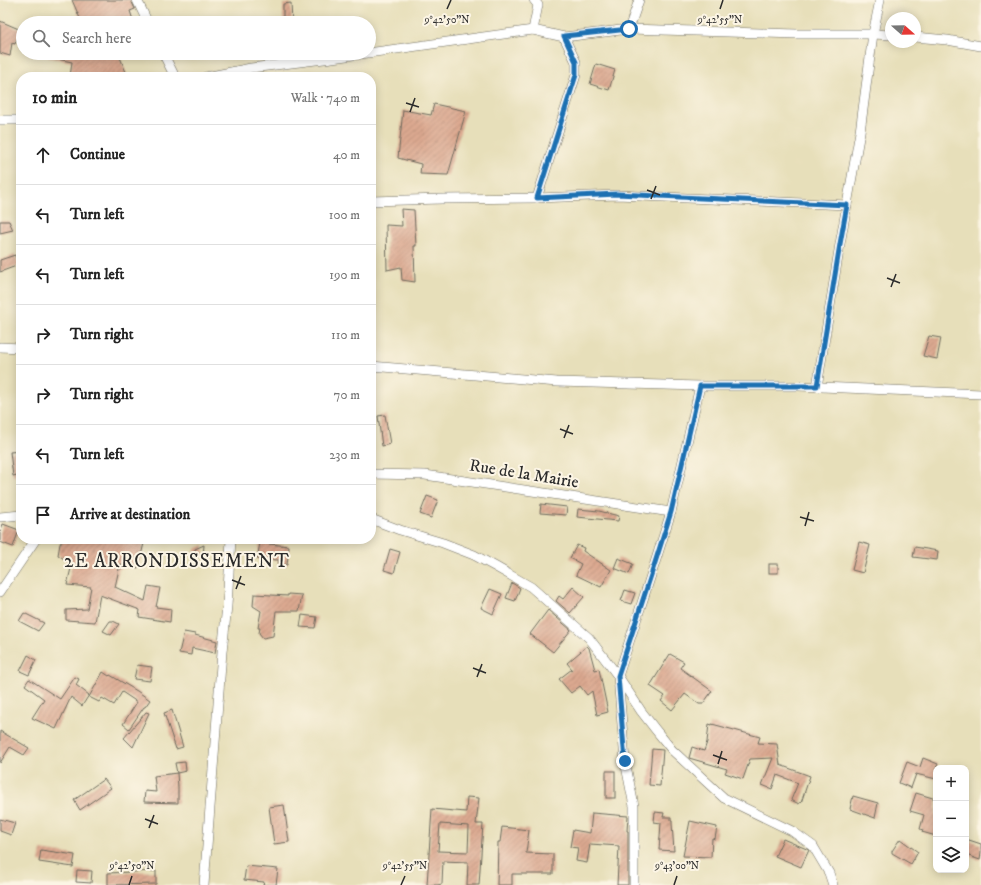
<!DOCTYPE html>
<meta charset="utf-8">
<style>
body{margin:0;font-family:"IM FELL DW Pica",serif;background:#f6f6f6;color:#222}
.controls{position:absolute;right:12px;bottom:12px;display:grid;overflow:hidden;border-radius:8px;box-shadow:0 2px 10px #0003}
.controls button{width:36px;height:36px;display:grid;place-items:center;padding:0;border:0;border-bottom:1px solid #e0e0e0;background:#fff;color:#222;font:20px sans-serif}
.compass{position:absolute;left:885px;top:12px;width:36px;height:36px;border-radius:50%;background:#fff;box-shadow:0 2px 10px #0003;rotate:110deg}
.stop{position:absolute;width:12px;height:12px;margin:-9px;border:3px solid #1f6fb2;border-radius:50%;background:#fff}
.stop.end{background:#1f6fb2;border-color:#fff;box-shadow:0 1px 4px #0008}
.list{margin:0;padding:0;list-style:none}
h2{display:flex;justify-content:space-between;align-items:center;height:52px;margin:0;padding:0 16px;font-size:17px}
h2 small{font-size:13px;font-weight:400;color:#767676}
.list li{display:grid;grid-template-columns:26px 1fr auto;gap:12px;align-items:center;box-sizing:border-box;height:60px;padding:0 16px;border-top:1px solid #e0e0e0}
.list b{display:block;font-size:15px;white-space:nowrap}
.list em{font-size:13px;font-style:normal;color:#767676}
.icon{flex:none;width:22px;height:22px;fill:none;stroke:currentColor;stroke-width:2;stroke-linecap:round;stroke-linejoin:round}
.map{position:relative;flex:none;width:981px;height:885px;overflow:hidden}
.search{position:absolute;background:#fff;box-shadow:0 2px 10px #0003;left:16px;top:16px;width:360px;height:44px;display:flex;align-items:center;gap:10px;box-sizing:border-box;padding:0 14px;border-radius:22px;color:#767676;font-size:15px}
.panel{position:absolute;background:#fff;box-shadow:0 2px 10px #0003;left:16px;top:72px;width:360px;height:472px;border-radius:16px}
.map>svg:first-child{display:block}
.building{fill:url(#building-hatch);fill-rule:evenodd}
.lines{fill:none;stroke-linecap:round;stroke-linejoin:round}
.street-casing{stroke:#6d6a5d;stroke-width:10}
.street{stroke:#fff;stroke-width:9}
.route{stroke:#1f6fb2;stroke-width:5}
.ticks{fill:none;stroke:#2b2b2b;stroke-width:1.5}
.labels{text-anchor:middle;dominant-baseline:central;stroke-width:4;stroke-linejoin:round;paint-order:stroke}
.street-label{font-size:17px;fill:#2b2b2b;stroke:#fcf5e5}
.quarter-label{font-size:19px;letter-spacing:1px;fill:#2b2b2b;stroke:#fcf5e5}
.ticks-label{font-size:10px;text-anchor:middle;fill:#2b2b2b;stroke:#fcf5e5;stroke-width:4;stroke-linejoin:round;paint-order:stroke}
</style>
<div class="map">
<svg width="981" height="885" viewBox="0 0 981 885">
<defs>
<pattern id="building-hatch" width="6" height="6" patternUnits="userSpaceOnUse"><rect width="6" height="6" fill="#dca990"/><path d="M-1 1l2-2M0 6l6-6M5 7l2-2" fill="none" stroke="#b38a76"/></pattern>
</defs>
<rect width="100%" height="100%" fill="#fcf5e5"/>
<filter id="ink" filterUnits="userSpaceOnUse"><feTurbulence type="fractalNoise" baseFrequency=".025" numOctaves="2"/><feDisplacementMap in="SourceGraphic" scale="8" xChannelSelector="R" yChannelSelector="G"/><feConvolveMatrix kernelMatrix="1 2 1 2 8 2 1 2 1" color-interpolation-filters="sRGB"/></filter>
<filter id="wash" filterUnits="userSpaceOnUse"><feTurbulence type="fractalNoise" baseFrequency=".012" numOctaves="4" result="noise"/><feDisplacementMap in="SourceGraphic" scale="16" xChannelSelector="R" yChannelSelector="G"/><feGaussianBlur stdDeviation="0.9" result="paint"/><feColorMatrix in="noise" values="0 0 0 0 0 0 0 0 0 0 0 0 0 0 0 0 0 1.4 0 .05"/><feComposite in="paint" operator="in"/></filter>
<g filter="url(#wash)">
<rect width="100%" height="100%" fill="#e7dfba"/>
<g id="blocks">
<g class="building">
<polygon points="72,0 131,0 135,9 130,11 134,23 82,23"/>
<polygon points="291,3 292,23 283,23 283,4"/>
<polygon points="0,21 21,30 15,44 12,43 10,56 0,53"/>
<polygon points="48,53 103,54 104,56 119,55 128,77 70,77 72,62 48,57"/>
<polygon points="596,64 615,70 609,90 590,84"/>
<polygon points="434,104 466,111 448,175 420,174 421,164 398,158 403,110 431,115"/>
<polygon points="401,209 414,210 416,246 414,246 415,282 402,280 401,267 387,270 386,225 402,226"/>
<polygon points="0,221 9,221 13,230 0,233"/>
<polygon points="15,255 19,265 0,272 0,260"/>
<polygon points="929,336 941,338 937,359 923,356"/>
<polygon points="385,415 390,444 382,446 378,416"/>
<polygon points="21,451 21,474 13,476 10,452"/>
<polygon points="427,496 438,500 431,518 420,514"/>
<polygon points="541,504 567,507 566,515 540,513"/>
<polygon points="578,509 599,511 619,516 618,521 577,517"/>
<polygon points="3,524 19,530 13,547 0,542 0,533"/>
<polygon points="63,539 101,539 104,541 106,539 145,539 138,568 121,564 121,569 119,569 115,587 145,601 148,586 160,588 156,607 171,609 170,622 139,617 140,610 100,595 95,622 66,620 66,610 87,609 91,587 67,585 72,564 58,555 60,544"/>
<polygon points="859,542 870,545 863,573 852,570"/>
<polygon points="260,543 289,546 287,565 278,564 279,560 257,559"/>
<polygon points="204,545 203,556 194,556 195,549"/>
<polygon points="577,545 584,548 583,551 611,570 601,587 576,575 581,564 570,558"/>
<polygon points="915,547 938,551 937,560 913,557"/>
<polygon points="390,549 400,552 394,573 384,570"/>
<polygon points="618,558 633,564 629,574 614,568"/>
<rect x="769" y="564" width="9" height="9"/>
<polygon points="512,583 520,588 515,601 506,598"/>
<polygon points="573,587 584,597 570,613 556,601 559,596 563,599"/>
<polygon points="490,589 502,594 493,614 481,608"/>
<polygon points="625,590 635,593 631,604 621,601"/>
<polygon points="254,594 288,596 288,594 302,595 299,611 276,611 273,636 263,638 259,633 260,628 258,628 261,611 253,606"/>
<polygon points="548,610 571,630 553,652 530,634"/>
<polygon points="24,613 44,623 38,631 19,621"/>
<polygon points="302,615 317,617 315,628 300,627"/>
<polygon points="110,621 113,621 119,624 111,635 103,631"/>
<polygon points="184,632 195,634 195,635 217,641 215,653 192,648 191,655 179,653"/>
<polygon points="587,646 589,648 595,670 599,669 608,712 597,715 592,691 587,695 580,686 571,693 559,679 572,669 567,663"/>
<polygon points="670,654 684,662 680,668 712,691 703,704 699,704 685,694 672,710 661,701 665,696 650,686"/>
<polygon points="28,655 36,660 29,675 20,671"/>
<polygon points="137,665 152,667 150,681 134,679"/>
<polygon points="103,672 109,676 110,675 137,691 150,700 145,707 144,707 129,729 123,724 137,702 122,692 114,705 102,698 99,702 89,697"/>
<polygon points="75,677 79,679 76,685 89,695 82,706 71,697 56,729 32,718 44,699 25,685 29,679 60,699"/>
<polygon points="172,710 183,747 176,749 164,713"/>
<polygon points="146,712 149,713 133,747 124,738"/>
<polygon points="709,724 712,725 712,724 760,737 758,743 777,744 780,765 810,776 801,803 800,802 799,804 791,800 798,783 777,775 772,789 762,785 773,758 750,759 743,779 725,773 727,769 689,758 692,747 704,751 707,742"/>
<polygon points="0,731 29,748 24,755 10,747 0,763"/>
<polygon points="652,749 663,750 660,786 649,785"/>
<polygon points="923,758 938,764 936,768 936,779 916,774 911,788 899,783 907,762 920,767"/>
<polygon points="185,762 186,771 177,773 175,763"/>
<rect x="606" y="771" width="9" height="27"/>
<polygon points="177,773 178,787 178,803 144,802 145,791 156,792 154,776"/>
<polygon points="104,779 111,788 80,810 74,800"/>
<polygon points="916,793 936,799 936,836 922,832 923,830 920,829 924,815 910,811"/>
<polygon points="853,796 878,803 875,818 850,809"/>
<path d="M467,797L479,798L476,824H483L479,885H467L468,862L443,861L442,884L437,885H427L430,839L432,809L466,812ZM440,824L469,826L468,852L438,851Z"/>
<polygon points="284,805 289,842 274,844 269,807"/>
<polygon points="655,812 664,813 663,817 671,817 671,820 672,820 672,824 674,851 659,850 661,823 654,822"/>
<polygon points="592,813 628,816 627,831 628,831 628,885 617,885 619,846 590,844 587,863 576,861 578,848 570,847 573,830 590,833"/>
<polygon points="0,819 15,823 11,835 0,831"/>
<polygon points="690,821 717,827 715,839 712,838 711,857 683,856"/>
<polygon points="502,827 529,830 526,853 553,854 553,874 512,874 512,885 497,885 498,842 500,842"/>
<polygon points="783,839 809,850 801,867 775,856"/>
<polygon points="900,839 918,852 911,864 892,853 892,851"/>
<polygon points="966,839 981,844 981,853 980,860 966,855"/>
<polygon points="41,850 75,855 73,867 39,862"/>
<polygon points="246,866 278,869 276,885 263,885 264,882 244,880"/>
<polygon points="77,870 92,871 91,883 76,882"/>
<polygon points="156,871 156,884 108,885 108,873"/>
</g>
</g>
</g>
<g filter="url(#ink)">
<use href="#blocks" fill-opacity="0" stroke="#6d6a5d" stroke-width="1"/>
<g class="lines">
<defs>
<g id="street">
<polyline points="137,0 148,23"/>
<polyline points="629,29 639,0"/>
<polyline points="533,30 538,5 534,0"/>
<polyline points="915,37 947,40 981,46"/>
<polyline points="163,53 175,77"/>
<polyline points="206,77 251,68 332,58 533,30 564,37 629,29 797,34 873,34 891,35"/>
<polyline points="0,120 21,120"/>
<polyline points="537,198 576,75 576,62 564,37"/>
<polyline points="371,201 442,199 537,198 617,195 847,205"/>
<polyline points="0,347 21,348"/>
<polyline points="371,366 557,382 700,386 799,386 981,394"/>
<polyline points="700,386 671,512 653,569 618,676 641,711 655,729 672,750 724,798 792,831 813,846 829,873 833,885"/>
<polyline points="817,387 840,244 860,132 873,34 880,0"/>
<polyline points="371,474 425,475 671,512"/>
<polyline points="0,517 21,515"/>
<polyline points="371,519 400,530 443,543 474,555 496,567 531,587 589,638 618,676 625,761 634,806 634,885"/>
<polyline points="0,592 36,539"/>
<polyline points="204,885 222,652 227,606 231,539"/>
</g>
</defs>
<use href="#street" class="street-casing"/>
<use href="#street" class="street"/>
</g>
</g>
<g class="lines" filter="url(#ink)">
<polyline class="route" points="625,761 618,676 653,569 671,512 700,386 817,386 840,244 847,205 617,194 537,198 576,75 576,62 564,36 629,29"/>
</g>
<path class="ticks" d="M447,9L451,0M720,9L723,0M406,103L419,107M410,112L415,98M647,190L660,195M651,199L656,186M887,278L900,283M891,287L896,274M560,429L573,434M564,438L569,425M800,517L814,521M805,526L809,512M232,580L245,585M236,589L241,576M473,668L486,673M477,677L482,664M713,755L727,760M718,764L722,751M145,819L158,824M149,828L154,815M129,885L132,876M401,885L405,876M674,885L677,876"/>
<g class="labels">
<g class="street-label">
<text transform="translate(524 474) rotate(9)">Rue de la Mairie</text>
</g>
<g class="quarter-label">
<text x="177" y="561">2E ARRONDISSEMENT</text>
</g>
</g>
<g class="ticks-label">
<text x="447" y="23">9°42'50"N</text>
<text x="720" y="23">9°42'55"N</text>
<text x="132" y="869">9°42'50"N</text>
<text x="405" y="869">9°42'55"N</text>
<text x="677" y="869">9°43'00"N</text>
</g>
</svg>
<div class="controls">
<button>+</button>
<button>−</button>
<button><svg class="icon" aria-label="layers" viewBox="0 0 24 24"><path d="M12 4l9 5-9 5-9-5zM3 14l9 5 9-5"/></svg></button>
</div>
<svg class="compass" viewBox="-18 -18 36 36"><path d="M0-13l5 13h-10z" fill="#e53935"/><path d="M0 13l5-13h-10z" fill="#767676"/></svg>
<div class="stop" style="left:629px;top:29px"></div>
<div class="stop end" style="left:625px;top:761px"></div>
<div class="search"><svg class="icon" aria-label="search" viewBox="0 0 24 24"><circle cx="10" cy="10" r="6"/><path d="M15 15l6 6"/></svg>Search here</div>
<section class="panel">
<h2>10 min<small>Walk · 740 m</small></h2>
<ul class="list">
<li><svg class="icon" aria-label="ahead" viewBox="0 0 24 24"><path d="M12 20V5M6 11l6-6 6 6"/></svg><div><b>Continue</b></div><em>40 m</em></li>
<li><svg class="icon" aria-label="left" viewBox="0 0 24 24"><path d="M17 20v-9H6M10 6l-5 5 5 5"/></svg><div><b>Turn left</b></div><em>100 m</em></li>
<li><svg class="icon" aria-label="left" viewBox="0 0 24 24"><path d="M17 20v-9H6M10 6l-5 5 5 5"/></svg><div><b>Turn left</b></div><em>190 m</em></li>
<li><svg class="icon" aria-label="right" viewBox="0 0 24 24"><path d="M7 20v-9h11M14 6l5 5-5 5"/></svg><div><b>Turn right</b></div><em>110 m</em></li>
<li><svg class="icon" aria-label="right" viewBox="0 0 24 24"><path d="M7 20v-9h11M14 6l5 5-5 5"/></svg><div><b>Turn right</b></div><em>70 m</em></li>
<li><svg class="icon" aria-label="left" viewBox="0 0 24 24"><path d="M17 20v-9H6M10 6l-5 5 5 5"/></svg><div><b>Turn left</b></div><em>230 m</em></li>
<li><svg class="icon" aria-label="arrive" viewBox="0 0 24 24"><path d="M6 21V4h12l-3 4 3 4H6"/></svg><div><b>Arrive at destination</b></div></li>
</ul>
</section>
</div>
